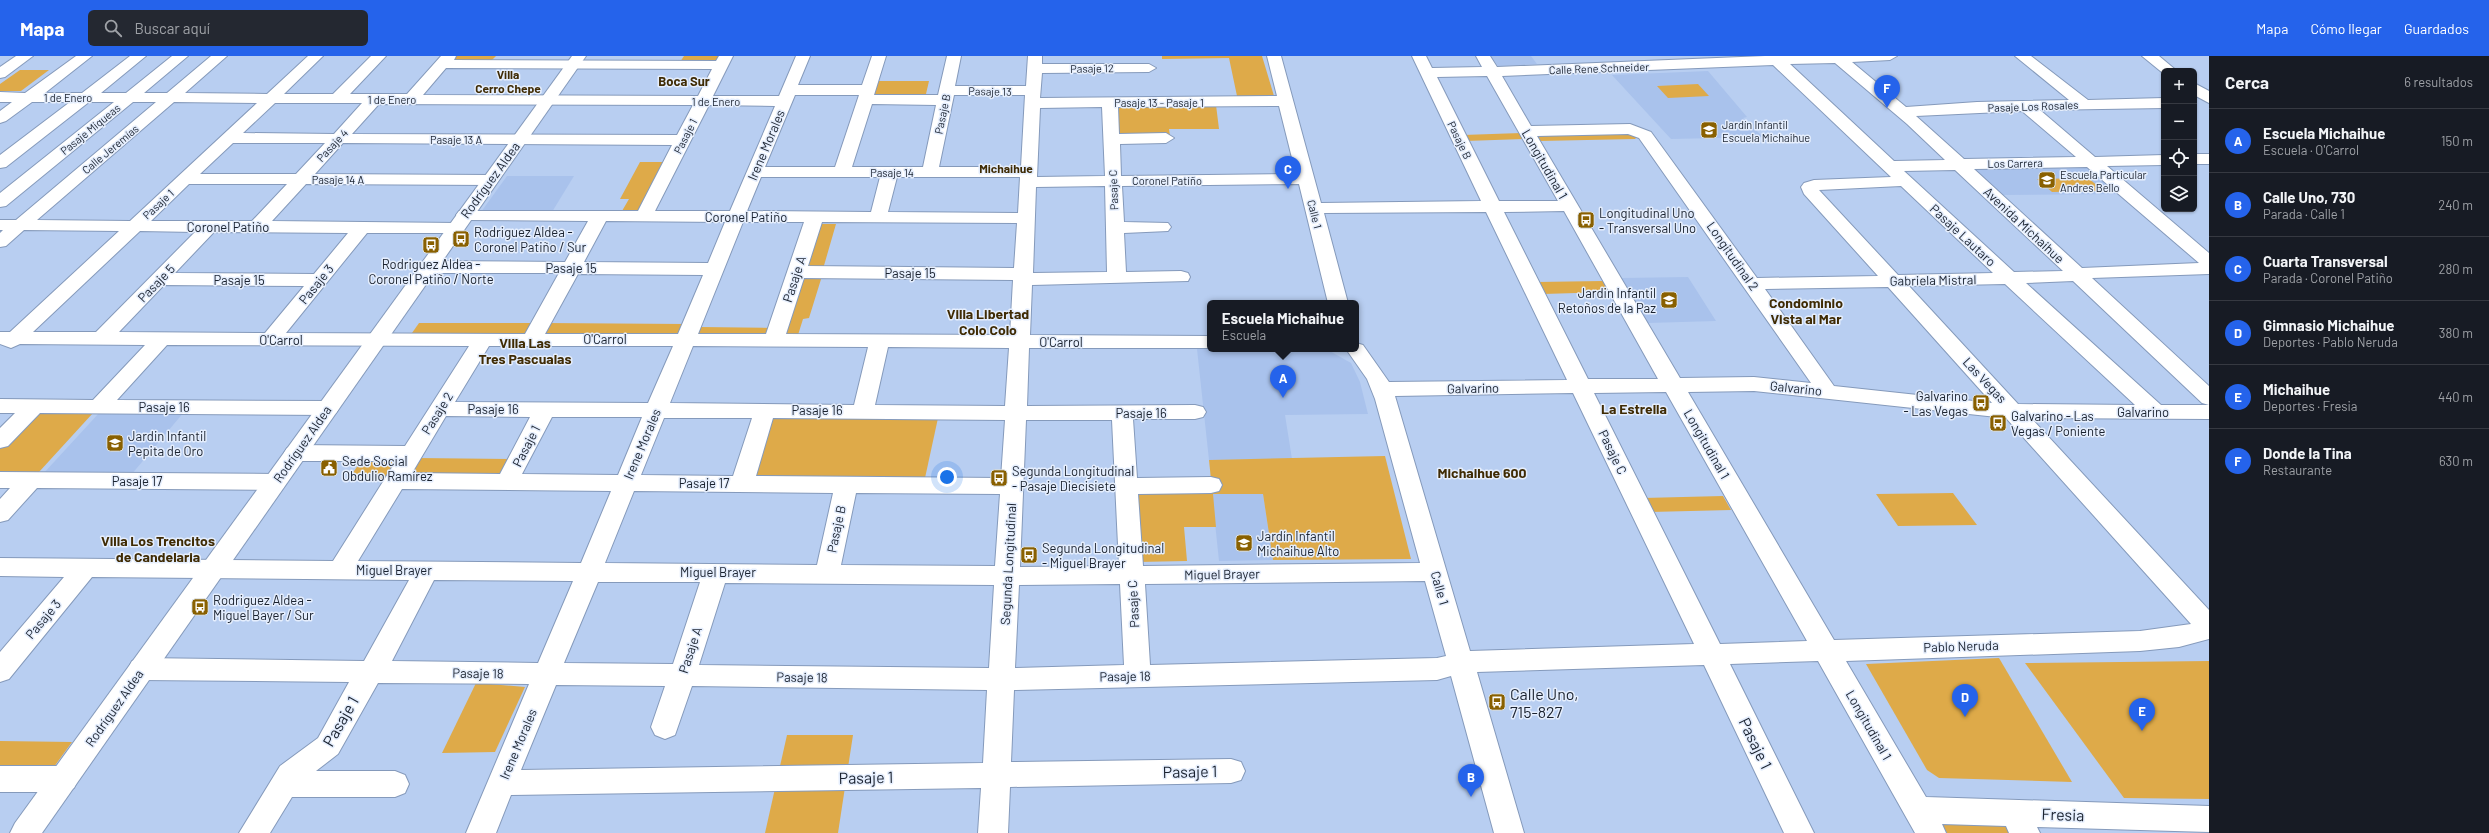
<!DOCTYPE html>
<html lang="es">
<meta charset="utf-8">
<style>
body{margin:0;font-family:Barlow,sans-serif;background:#242831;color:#f1f3f6}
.controls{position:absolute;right:12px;top:12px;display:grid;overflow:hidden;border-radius:6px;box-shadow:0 1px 3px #0004}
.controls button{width:36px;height:36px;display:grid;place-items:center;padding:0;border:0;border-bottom:1px solid #363941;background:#171b24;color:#f1f3f6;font:20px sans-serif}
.you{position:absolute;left:947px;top:421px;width:14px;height:14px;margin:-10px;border:3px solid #fff;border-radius:50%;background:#1a73e8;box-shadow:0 0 0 6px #1a73e833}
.badge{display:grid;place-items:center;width:26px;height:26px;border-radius:50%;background:#2563eb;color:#fff;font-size:13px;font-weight:700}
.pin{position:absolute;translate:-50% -33px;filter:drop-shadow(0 1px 2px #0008)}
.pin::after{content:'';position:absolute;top:21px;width:14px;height:12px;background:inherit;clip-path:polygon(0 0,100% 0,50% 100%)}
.popup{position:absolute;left:1207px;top:244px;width:152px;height:52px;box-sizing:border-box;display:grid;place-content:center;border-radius:6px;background:#171b24;filter:drop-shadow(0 1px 3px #0005);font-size:13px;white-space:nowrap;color:#9ea1a6}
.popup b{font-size:15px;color:#f1f3f6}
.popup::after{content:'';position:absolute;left:50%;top:100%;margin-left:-8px;border:8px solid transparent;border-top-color:#171b24}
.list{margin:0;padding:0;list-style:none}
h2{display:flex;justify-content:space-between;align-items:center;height:52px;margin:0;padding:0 16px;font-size:17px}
h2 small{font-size:13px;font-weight:400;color:#9ea1a6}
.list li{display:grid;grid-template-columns:26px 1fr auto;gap:12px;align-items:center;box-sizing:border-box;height:64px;padding:0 16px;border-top:1px solid #363941}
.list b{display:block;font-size:15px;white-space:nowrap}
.list p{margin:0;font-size:13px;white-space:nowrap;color:#9ea1a6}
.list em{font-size:13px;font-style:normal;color:#9ea1a6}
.icon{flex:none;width:22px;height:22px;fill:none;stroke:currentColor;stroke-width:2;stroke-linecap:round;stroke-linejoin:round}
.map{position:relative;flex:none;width:2209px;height:777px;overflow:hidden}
header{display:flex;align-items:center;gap:24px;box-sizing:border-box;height:56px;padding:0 20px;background:#2563eb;color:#fff}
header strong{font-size:19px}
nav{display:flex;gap:22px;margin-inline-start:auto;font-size:14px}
.search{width:280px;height:36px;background:#242831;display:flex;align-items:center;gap:10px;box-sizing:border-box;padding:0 14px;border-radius:6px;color:#9ea1a6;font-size:15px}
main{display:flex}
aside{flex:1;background:#171b24}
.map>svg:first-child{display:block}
.built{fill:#a9c2ec}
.green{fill:#deaa49}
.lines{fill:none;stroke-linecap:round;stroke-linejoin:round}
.minor-casing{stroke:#859abb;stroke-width:2}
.major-casing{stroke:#859abb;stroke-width:2}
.minor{fill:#fff;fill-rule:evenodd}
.major{fill:#fff;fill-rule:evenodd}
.labels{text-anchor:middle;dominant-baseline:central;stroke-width:3;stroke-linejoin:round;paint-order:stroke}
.far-street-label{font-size:11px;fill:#1a222f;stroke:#e5eefd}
.far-poi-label{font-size:11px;fill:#1a222f;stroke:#e5eefd;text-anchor:start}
.far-neighbourhood-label{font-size:12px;font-weight:bold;fill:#3f2b04;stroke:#e5eefd}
.far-quarter-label{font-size:13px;font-weight:bold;fill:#3f2b04;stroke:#e5eefd}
.street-label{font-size:13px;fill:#1a222f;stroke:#e5eefd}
.poi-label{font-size:13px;fill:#1a222f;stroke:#e5eefd;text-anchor:start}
.neighbourhood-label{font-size:14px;font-weight:bold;fill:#3f2b04;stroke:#e5eefd}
.near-poi-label{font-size:16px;fill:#1a222f;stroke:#e5eefd;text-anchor:start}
.near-street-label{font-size:16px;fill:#1a222f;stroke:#e5eefd}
</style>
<header>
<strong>Mapa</strong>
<div class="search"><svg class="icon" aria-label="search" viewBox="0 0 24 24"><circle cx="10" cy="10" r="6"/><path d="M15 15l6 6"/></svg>Buscar aquí</div>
<nav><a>Mapa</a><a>Cómo llegar</a><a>Guardados</a></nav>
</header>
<main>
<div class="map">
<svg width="2209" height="777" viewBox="0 0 2209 777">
<rect width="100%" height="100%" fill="#b8cef1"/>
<g class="built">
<polygon points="1491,0 1531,0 1537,8 1498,10"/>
<polygon points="1708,15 1747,61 1743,62 1763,81 1671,83 1612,19"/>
<polygon points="2087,108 2123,138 2002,139 1972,111"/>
<polygon points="507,120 574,120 552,156 481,156"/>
<polygon points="1688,221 1716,265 1648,267 1622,222"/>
<polygon points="1197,293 1328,294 1351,307 1360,326 1368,358 1285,359 1292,403 1209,404"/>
<polygon points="100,356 184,356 131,419 43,418"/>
<polygon points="1212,438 1263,438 1273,504 1219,505"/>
</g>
<g class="green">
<polygon points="454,0 496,0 491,5 449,5"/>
<polygon points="684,0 719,0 716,6 680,6"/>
<polygon points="1162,0 1262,0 1274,40 1237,40 1229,2 1162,3"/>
<polygon points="20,14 49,14 21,35 0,35 0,28"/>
<polygon points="878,25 929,25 926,38 874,38"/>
<polygon points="1698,28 1709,40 1668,42 1657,30"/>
<polygon points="1216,49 1219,73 1169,73 1170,80 1119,80 1118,50"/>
<polygon points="1629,76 1638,80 1635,83 1539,85 1535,78"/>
<polygon points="1521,77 1524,83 1465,85 1463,79"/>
<polygon points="640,106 667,106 641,155 622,155 629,143 620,143"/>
<polygon points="2088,122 2104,135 2052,136 2037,123"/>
<polygon points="817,168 836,168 823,213 803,213"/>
<polygon points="800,220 822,220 809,262 803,263 798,279 781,279"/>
<polygon points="1603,225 1610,236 1543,238 1537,226"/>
<polygon points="419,267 537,267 531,278 412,277"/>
<polygon points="544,267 685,268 681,278 539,278"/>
<polygon points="700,271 774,272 771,280 697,279"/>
<polygon points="34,357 93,357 39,416 0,416 0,393"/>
<polygon points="938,362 925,422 754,421 773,363"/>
<polygon points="1385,400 1411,503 1273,504 1263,438 1213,438 1216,471 1184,471 1187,505 1137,506 1138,434 1212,433 1209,404"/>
<polygon points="363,402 397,403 391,424 348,424"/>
<polygon points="416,402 515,403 505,420 409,422"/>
<polygon points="1953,437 1977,469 1898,470 1876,438"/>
<polygon points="1723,440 1731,454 1650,456 1643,442"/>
<polygon points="1999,602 2072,726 1939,722 1927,714 1866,608"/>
<polygon points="2209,605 2209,743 2124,742 2025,607"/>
<polygon points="476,627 525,631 495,696 442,697"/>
<polygon points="787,679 853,679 838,777 765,777"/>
<polygon points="0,685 72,686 51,715 0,715"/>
<polygon points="1941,767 2014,769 2018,777 1947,777"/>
</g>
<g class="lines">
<defs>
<g id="minor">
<polygon points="16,0 33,0 5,21 0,22 0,11"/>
<path d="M76,0H92L45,37H82L130,0H146L101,37H126L172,0H188L144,37H167L211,0H227L185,37L267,38L308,0H323L284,38H333L371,0H386L350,38H407L441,0H456L454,4L716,5L719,0H733L713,40H779L796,0H810L798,29H862L872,0H886L874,39H938L947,0H961L955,30H1026L1028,0H1042V8H1149L1156,12L1149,16L1042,17L1040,42L1277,40L1267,0H1281L1321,147L1481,145L1412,0H1426L1432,12L1482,11L1476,0H1490L1497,11L1765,0H1897L1890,4L1852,6L1906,51L1977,46L2069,44L2015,0H2031L2088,44L2164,42V52L2040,54L2095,101L2164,99V109L2107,110L2209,197V218L2092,222L2209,330V349L2202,347L2073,225L2026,227L2161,349H2209V363L2031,362L2209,554V583L2179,591L2140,595L1846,605L1926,741L2209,750V776L2037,771L2040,777H2009L2006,770L1942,768L1946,777H1915L1818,605L1730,608L1814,777H1784L1704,609L1477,616L1524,777H1494L1451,620L1437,624L1014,634L1011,706L1231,703L1241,706L1245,715L1241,724L1231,727L1010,731L1008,777H978L981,732L511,739L496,777H466L529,628L378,627L338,698L316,715H395L405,719L409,728L405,737L395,741H292L270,777H239L280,710L318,682L349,626L141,624L132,621L128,613L132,605L141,602L364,605L409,524L92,521L9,623L0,626V596L64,521L0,520V502L333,505L396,405H295L287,402L284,397L287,392L295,389L405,390L469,290L167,289L117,344L328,345L336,347L339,352L336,357L328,359L40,357L8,390L0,392V372L15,357H0V343L93,344L145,289L20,288L11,292L0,288V276H10L119,175L24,174L6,190L0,191V177L3,174H0V164H16L156,46H133L6,150L0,151V137L114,46H89L6,111L0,112V99L70,46H32L6,65L0,67V55L12,46H0V36L25,37ZM1835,7L1907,68L1945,104L1894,105L1790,8ZM1773,9L1891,121L1814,124L1804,127L1801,131L1804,138L1878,220L1757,222L1651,76L1630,68L1531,70L1502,20ZM446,12L712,13L698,40L423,39ZM1487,20L1558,145H1499L1437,21ZM795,39H859L835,111H765ZM954,39H1025L1021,111H939ZM174,46L257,47L130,165L37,164ZM275,47H362L334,78L243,77ZM379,48L693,49L677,79L352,78ZM872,48L936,49L923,111H852ZM709,49L775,50L730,155H655ZM1279,50L1296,118L1121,120L1120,88L1166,87L1174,82L1166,77L1119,78L1118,51ZM1102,51L1105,120L1037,121L1040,52ZM2022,55L2076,101L1964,103L1916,60ZM1628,78L1639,82L1811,327L1754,321L1680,322L1537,80ZM233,87H325L296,118H200ZM343,87L672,89L638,155H459L456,159L459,163L465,164L588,165L565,206L428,205L421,207L419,211L421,215L428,217H559L525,278L286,277L367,177H456L462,176L465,172L462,168L456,167L272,165L306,128L490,129L496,128L498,124L496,120L490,119L315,118ZM2087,111L2199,207L2082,212L1974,113ZM1955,114L2063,215L2014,216L1904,115ZM761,121H880L871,156L747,155ZM897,121H1020L1018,157L888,156ZM189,128H287L252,165H151ZM1299,128L1328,247H1348L1324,157L1486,156L1567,324L1389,326L1363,289L1356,287V293H1346L1367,323L1375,343L1420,507L1143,510L1138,438L1211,437L1219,435L1222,429L1219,423L1211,421L1137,422L1133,363H1195L1203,361L1206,356L1203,351L1195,349L1027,350L1029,292H1210V280L1030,279L1032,229L1188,225L1190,221L1188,217L1181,215L1126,216L1124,177L1168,175L1171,171L1168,167L1124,166L1122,130ZM1105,130L1107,216L1033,217L1036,131ZM1901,130L1993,217L1898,219L1819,134ZM1564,155L1658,323H1588L1504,156ZM606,165L725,166L708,207L584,206ZM743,166H804L766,278H698ZM822,166L1017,167L1014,212L808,210ZM140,175L195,176L96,276H33ZM214,176L348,177L314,218L175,217ZM578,218L703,219L678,278H545ZM804,222L1013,224L1010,279L786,278ZM2005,228L2135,349L2018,348L1909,230ZM164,229L304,230L265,277L119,276ZM1888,231L1992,347L1834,330L1765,233ZM489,290H673L648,347L455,346ZM693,290L868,291L854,349L670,347ZM888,291L1009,292L1005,350L875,349ZM1754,335L2006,362L2191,568L2140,575L1834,584L1688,336ZM1666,336L1807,585L1720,588L1594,337ZM1573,337L1694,588L1470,595L1395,340ZM446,360L530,361L500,418L412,417ZM552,361H642L618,419L522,418ZM664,362H752L733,420L641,419ZM773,362L1005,364L1001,422L756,420ZM1026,364H1112L1119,510L1020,511ZM402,433L611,435L581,507L358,505ZM634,435L833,437L817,509L605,507ZM856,437L1000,438L995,510L841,509ZM434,524L573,525L538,607L392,605ZM1425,525L1446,600L1437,602L1150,609L1145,528ZM598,526H700L673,608L564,607ZM725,527L994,529L989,612L699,609ZM1120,528L1124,609L1015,612L1019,529ZM556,629L665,630L651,671L655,679L665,683L675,679L692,630L987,634L983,707L521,714Z"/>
<polygon points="2142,0 2159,0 2177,15 2164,15 2164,18"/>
<polygon points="2194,27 2209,35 2209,47 2194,39"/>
<rect x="2194" y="98" width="15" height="10"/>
<polygon points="0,416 275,418 283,420 286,426 283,432 275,434 37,432 8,464 0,466 0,443 10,432 0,432"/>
<polygon points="0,710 64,710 74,714 78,723 74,732 64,736 0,736"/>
</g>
<polygon id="major" points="572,0 586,0 42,777 10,777 15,767"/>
</defs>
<use href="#minor" class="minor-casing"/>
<use href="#major" class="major-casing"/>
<use href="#minor" class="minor"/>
<use href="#major" class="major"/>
</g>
<defs>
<symbol id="school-square" viewBox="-11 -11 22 22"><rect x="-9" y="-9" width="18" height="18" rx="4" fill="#896000" stroke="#e5eefd"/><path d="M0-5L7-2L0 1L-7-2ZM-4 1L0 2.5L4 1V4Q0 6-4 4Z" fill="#fff"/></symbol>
<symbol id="bus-square" viewBox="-11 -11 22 22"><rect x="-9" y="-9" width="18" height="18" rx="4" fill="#896000" stroke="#e5eefd"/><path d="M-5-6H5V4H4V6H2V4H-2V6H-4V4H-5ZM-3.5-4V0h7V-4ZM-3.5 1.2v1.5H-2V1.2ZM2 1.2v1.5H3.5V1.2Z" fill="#fff"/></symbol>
<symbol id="civic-square" viewBox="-11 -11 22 22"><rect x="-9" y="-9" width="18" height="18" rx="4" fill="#896000" stroke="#e5eefd"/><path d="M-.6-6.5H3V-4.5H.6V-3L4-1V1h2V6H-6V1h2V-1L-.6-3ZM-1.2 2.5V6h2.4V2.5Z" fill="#fff"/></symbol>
</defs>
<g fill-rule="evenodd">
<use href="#school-square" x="1699" y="64" width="20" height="20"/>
<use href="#school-square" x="2037" y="114" width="20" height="20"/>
<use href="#bus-square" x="1576" y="154" width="20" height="20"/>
<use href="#bus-square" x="451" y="173" width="20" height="20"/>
<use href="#bus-square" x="421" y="179" width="20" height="20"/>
<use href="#school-square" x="1659" y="234" width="20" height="20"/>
<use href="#bus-square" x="1971" y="337" width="20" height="20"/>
<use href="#bus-square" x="1988" y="357" width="20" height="20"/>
<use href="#school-square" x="105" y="377" width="20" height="20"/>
<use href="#civic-square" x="319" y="402" width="20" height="20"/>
<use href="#bus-square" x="989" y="412" width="20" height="20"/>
<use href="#school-square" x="1234" y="477" width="20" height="20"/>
<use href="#bus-square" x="1019" y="489" width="20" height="20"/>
<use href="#bus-square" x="190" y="541" width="20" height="20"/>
<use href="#bus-square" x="1487" y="636" width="20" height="20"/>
</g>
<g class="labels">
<g class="far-street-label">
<text transform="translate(1092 12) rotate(-1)">Pasaje 12</text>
<text transform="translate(1599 12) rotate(-2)">Calle Rene Schneider</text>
<text transform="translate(990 35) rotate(1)">Pasaje 13</text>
<text x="68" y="41">1 de Enero</text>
<text x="392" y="43">1 de Enero</text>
<text x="716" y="45">1 de Enero</text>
<text x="1159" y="46">Pasaje 13 - Pasaje 1</text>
<text transform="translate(2033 50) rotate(-2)">Pasaje Los Rosales</text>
<text transform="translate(942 58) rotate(-78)">Pasaje B</text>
<text transform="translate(90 73) rotate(-39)">Pasaje Miqueas</text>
<text transform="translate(685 80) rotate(-63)">Pasaje 1</text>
<text x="456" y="83">Pasaje 13 A</text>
<text transform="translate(1460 84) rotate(64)">Pasaje B</text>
<text transform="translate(332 89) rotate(-47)">Pasaje 4</text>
<text transform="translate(110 93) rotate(-40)">Calle Jeremías</text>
<text transform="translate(2015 107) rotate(-1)">Los Carrera</text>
<text x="892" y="116">Pasaje 14</text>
<text x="338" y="123">Pasaje 14 A</text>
<text x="1167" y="124">Coronel Patiño</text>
<text transform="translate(1113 134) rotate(-92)">Pasaje C</text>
<text transform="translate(158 148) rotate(-43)">Pasaje 1</text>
<text transform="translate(1315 158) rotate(76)">Calle 1</text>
</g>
<g class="far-poi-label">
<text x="1722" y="68">Jardín Infantil<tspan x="1722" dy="13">Escuela Michaihue</tspan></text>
<text x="2060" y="118">Escuela Particular<tspan x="2060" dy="13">Andres Bello</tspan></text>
</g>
<g class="far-neighbourhood-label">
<text x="508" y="18">Villa<tspan x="508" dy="14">Cerro Chepe</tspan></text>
<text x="1006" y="112">Michaihue</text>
</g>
<g class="far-quarter-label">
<text x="684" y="25">Boca Sur</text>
</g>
<g class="street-label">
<text transform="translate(766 89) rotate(-67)">Irene Morales</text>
<text transform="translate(1545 108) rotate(60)">Longitudinal 1</text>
<text transform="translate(490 124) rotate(-54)">Rodríguez Aldea</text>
<text x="746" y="161">Coronel Patiño</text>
<text transform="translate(2024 169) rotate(43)">Avenida Michaihue</text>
<text x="228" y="171">Coronel Patiño</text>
<text transform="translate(1963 179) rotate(43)">Pasaje Lautaro</text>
<text transform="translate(1733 200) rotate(55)">Longitudinal 2</text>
<text x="571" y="212">Pasaje 15</text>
<text x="910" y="217">Pasaje 15</text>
<text transform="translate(794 223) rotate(-72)">Pasaje A</text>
<text x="239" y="224">Pasaje 15</text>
<text transform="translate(1933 224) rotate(-1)">Gabriela Mistral</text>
<text transform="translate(156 227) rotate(-46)">Pasaje 5</text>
<text transform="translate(316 228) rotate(-51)">Pasaje 3</text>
<text x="605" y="283">O'Carrol</text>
<text x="281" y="284">O'Carrol</text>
<text x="1061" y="286">O'Carrol</text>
<text transform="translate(1985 324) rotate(47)">Las Vegas</text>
<text transform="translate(1473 332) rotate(-1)">Galvarino</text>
<text transform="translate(1796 332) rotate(6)">Galvarino</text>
<text x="164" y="351">Pasaje 16</text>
<text x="493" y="353">Pasaje 16</text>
<text x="817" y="354">Pasaje 16</text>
<text x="2143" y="356">Galvarino</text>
<text transform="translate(437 357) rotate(-58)">Pasaje 2</text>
<text x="1141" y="357">Pasaje 16</text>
<text transform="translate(302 388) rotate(-55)">Rodríguez Aldea</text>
<text transform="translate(642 388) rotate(-67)">Irene Morales</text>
<text transform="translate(1707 388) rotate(60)">Longitudinal 1</text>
<text transform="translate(526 390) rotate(-63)">Pasaje 1</text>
<text transform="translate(1613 396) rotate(64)">Pasaje C</text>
<text x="137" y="425">Pasaje 17</text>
<text x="704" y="427">Pasaje 17</text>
<text transform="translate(836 473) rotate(-78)">Pasaje B</text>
<text transform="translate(1008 508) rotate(-87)">Segunda Longitudinal</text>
<text x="394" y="514">Miguel Brayer</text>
<text x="718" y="516">Miguel Brayer</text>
<text transform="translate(1222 518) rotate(-1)">Miguel Brayer</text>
<text transform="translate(1440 532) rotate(74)">Calle 1</text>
<text transform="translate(1133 548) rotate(-93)">Pasaje C</text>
<text transform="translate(43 563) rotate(-50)">Pasaje 3</text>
<text transform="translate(1961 590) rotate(-2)">Pablo Neruda</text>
<text transform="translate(690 594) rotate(-72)">Pasaje A</text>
<text transform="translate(478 617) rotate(1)">Pasaje 18</text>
<text transform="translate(1125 620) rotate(-1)">Pasaje 18</text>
<text transform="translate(802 621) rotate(1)">Pasaje 18</text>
<text transform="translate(114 652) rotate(-55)">Rodríguez Aldea</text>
<text transform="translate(1869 669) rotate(60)">Longitudinal 1</text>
<text transform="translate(518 688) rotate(-67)">Irene Morales</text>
</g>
<g class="poi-label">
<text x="1599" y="157">Longitudinal Uno<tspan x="1599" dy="15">- Transversal Uno</tspan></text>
<text x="474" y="176">Rodriguez Aldea -<tspan x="474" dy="15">Coronel Patiño / Sur</tspan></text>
<text x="431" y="208" text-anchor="middle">Rodriguez Aldea -<tspan x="431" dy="15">Coronel Patiño / Norte</tspan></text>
<text x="1656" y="237" text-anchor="end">Jardin Infantil<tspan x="1656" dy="15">Retoños de la Paz</tspan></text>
<text x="1968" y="340" text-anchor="end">Galvarino<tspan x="1968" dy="15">- Las Vegas</tspan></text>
<text x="2011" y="360">Galvarino - Las<tspan x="2011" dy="15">Vegas / Poniente</tspan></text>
<text x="128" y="380">Jardin Infantil<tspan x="128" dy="15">Pepita de Oro</tspan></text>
<text x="342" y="405">Sede Social<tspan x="342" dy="15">Obdulio Ramírez</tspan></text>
<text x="1012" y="415">Segunda Longitudinal<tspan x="1012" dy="15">- Pasaje Diecisiete</tspan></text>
<text x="1257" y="480">Jardín Infantil<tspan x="1257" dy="15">Michaihue Alto</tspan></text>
<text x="1042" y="492">Segunda Longitudinal<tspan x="1042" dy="15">- Miguel Brayer</tspan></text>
<text x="213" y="544">Rodriguez Aldea -<tspan x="213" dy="15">Miguel Bayer / Sur</tspan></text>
</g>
<g class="neighbourhood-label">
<text x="1806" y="246">Condominio<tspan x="1806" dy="16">Vista al Mar</tspan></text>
<text x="988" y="257">Villa Libertad<tspan x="988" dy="16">Colo Colo</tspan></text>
<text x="525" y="286">Villa Las<tspan x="525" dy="16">Tres Pascualas</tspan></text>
<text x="1634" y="352">La Estrella</text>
<text x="1482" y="416">Michaihue 600</text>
<text x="158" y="484">Villa Los Trencitos<tspan x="158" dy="16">de Candelaria</tspan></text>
</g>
<g class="near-poi-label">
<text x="1510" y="637">Calle Uno,<tspan x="1510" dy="18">715-827</tspan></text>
</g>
<g class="near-street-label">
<text transform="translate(340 665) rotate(-60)">Pasaje 1</text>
<text transform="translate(1756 687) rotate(64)">Pasaje 1</text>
<text transform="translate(1190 715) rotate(-1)">Pasaje 1</text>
<text transform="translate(866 721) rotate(-1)">Pasaje 1</text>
<text transform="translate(2063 758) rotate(2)">Fresia</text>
</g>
</g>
</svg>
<div class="controls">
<button>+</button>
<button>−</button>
<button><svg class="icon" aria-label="locate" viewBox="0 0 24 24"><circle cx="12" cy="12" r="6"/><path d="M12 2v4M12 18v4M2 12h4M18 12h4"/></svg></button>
<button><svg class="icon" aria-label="layers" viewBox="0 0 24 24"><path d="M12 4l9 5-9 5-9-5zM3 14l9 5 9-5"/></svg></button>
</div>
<div class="you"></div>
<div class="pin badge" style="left:1283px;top:342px">A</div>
<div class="popup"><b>Escuela Michaihue</b>Escuela</div>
<div class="pin badge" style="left:1471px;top:741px">B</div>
<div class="pin badge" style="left:1288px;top:133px">C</div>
<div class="pin badge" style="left:1965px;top:661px">D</div>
<div class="pin badge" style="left:2142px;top:675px">E</div>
<div class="pin badge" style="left:1887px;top:52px">F</div>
</div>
<aside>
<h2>Cerca<small>6 resultados</small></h2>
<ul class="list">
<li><span class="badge">A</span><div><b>Escuela Michaihue</b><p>Escuela · O'Carrol</p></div><em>150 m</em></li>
<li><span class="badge">B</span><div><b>Calle Uno, 730</b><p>Parada · Calle 1</p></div><em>240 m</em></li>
<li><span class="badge">C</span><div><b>Cuarta Transversal</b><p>Parada · Coronel Patiño</p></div><em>280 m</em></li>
<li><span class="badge">D</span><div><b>Gimnasio Michaihue</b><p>Deportes · Pablo Neruda</p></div><em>380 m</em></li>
<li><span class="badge">E</span><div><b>Michaihue</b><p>Deportes · Fresia</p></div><em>440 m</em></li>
<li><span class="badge">F</span><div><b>Donde la Tina</b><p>Restaurante</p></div><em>630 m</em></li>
</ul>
</aside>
</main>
